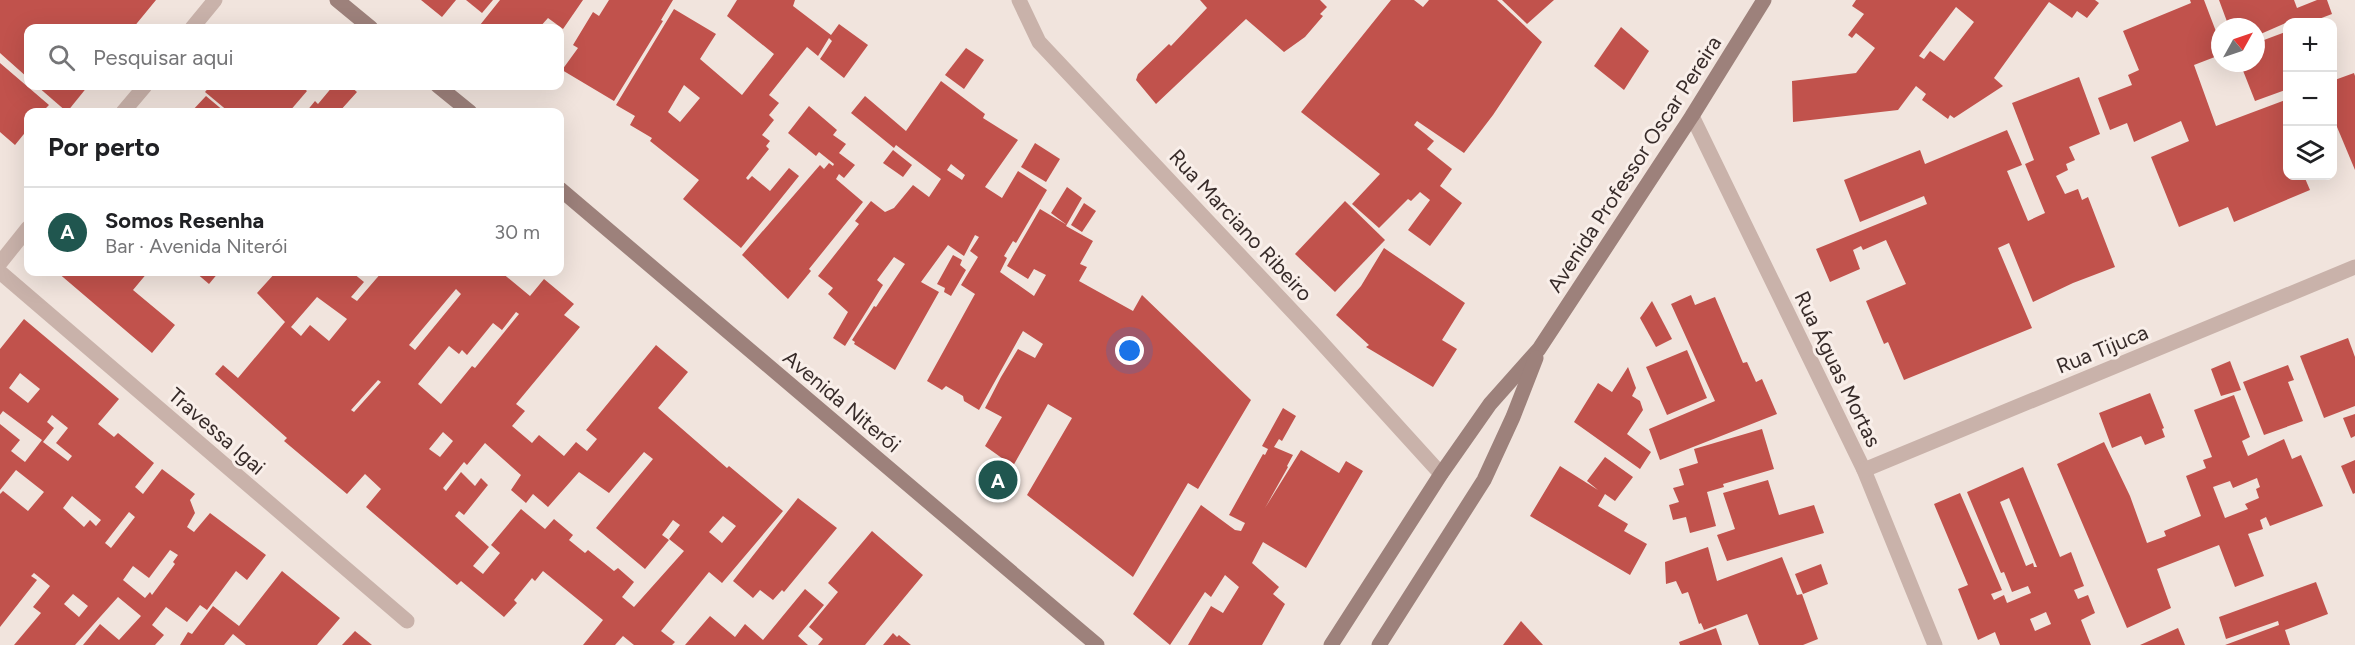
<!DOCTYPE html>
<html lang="pt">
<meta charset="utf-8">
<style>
body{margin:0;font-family:Figtree,sans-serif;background:#f6f6f6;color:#202124}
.controls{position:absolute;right:18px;top:18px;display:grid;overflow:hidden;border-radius:12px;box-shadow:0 6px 24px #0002}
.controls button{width:54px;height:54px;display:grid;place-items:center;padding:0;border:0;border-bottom:2px solid #e0e0e0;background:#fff;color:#202124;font:30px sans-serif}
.compass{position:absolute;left:2211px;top:18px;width:54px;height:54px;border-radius:50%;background:#fff;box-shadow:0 6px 24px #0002;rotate:50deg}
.you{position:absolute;left:1130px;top:351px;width:21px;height:21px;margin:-15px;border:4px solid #fff;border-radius:50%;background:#1a73e8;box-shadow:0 0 0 9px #1a73e833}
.badge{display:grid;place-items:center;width:39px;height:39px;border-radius:50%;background:#20564f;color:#fff;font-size:20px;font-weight:700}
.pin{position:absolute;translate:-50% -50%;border:3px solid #fff;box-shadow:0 2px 6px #0006}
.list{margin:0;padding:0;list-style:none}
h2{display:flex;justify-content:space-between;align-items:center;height:78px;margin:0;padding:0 24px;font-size:26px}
h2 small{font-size:20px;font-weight:400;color:#757577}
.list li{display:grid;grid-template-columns:39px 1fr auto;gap:18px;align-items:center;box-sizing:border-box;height:90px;padding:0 24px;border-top:2px solid #e0e0e0}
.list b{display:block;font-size:22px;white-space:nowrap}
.list p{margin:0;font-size:20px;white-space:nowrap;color:#757577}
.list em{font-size:20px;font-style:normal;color:#757577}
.icon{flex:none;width:33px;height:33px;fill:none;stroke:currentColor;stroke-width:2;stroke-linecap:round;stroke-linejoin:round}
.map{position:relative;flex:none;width:2355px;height:645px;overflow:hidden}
.search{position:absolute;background:#fff;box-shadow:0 6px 24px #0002;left:24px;top:24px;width:540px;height:66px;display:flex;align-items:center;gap:15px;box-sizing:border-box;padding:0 21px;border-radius:12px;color:#757577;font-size:22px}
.panel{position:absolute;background:#fff;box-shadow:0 6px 24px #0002;left:24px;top:108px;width:540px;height:168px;border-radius:12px}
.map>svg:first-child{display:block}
.building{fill:#c1524c;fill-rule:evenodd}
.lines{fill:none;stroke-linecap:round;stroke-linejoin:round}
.street{stroke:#c9b2aa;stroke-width:15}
.secondary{stroke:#9d817b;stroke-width:15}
.labels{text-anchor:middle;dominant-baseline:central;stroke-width:6;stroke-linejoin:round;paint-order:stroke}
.street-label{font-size:21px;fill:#372b29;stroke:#f9efea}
</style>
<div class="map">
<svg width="2355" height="645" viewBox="0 0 2355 645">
<rect width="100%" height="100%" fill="#f1e4dd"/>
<g class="building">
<polygon points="0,0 156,0 133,28 28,28 28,78 0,53"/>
<polygon points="421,0 456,0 442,17"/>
<polygon points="466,0 493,0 482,13"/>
<polygon points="500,0 583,0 563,29 548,18 539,28 485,28 480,25"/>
<polygon points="609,0 673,0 661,20 663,21 614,101 562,70 578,48 573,45 593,12 599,16"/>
<path d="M737,0H795L793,6L831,35L839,24L868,45L844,78L820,59L832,41L829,38L818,56L807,47L769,95L779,103L769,115L774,120L762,135L770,141L766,146L769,149L746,178L748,180L752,176L770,191L789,168L799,176L741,248L683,199L699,180L650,141L652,138L630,125L635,116L616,105L674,9L716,34L700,59L742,95L774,54L727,16ZM684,85L700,98L680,122L668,112Z"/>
<polygon points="1200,0 1320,0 1327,7 1320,14 1323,16 1305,37 1284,52 1246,19 1156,104 1136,80 1138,74 1169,44 1171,46 1207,8"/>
<polygon points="1391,0 1414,0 1423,7 1429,0 1497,0 1542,42 1493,115 1464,153 1417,121 1414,125 1434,141 1427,149 1452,169 1440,186 1462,203 1430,246 1408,230 1430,200 1420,192 1411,201 1408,199 1379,228 1352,204 1380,174 1301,112"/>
<polygon points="1502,0 1554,0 1527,24"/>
<path d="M1856,0H2095L2099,3L2087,18L2077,11L2072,18L2049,2L1994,78L2003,86L1954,118L1950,115L1948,119L1922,100L1926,94L1916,86L1898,110L1793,122L1792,81L1856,73L1875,48L1856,33L1852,38L1848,35L1864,14L1852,6ZM1956,7L1974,22L1944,61L1930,51L1924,59L1919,56Z"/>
<polygon points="2190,0 2204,0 2220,42 2220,55 2194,65 2216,126 2288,99 2288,176 2304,176 2310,190 2234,222 2228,207 2179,227 2151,157 2189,141 2181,121 2134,142 2127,123 2110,130 2098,98 2132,85 2128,75 2139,70 2123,31 2191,3"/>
<polygon points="2219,0 2294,0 2297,8 2317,0 2327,0 2332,14 2311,22 2303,22 2301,19 2288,22 2256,36 2256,27 2229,27"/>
<polygon points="1621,27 1649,51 1624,90 1594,66"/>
<polygon points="2288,31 2288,89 2255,101 2240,63 2256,63 2256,52 2259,51 2256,43"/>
<polygon points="966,48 984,60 964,89 945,75"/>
<polygon points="0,63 49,105 42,112 28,112 28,129 15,145 0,132"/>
<polygon points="2354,73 2355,76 2355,170 2332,115 2332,81"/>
<polygon points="2079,77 2100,134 2069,147 2075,160 2066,164 2068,170 2056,176 2065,194 2078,189 2082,200 2088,197 2115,267 2073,283 2033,302 2009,243 1998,248 2032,328 1904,380 1888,342 1884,344 1866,301 1906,284 1886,240 1863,250 1861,246 1853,250 1860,269 1830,282 1816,249 1927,204 1924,196 1860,222 1844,180 1920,150 1925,164 2007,130 2022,165 2007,171 2028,221 2045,213 2025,164 2034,160 2012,103"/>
<path d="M941,81L985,114L983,118L1018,140L985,187L1002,198L1018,171L1047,190L1016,243L1013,241L1004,256L1007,258L1000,272L1034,296L1046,275L1034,269L1028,279L1007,266L1040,209L1067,225L1051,213L1067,187L1082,198L1066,226L1093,241L1080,264L1087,267L1079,281L1133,311L1142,295L1251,400L1198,489L1188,483L1133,577L1027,495L1072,418L1048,404L1013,466L985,446L1002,417L985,408L1001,377L1018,349L1035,358L1043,344L1023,331L979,410L964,401L963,396L946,386L942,390L927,381L975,294L961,285L978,257L970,251L979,237L975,235L964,256L948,245L921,282L939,292L895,370L854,344L855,342L852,340L874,306L876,307L905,264L894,257L877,280L883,285L845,346L833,338L848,312L828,294L833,288L818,276L859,224L855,221L871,201L885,212L894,208L913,185L929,197L941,179L896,145L894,148L851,113L865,96L906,131ZM951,164L965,175L962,180L947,170Z"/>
<polygon points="37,86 88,86 67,112"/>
<polygon points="210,86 301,86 307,91 289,112 229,112 205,92"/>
<polygon points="333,86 350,86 357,92 339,112 306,112 315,101 318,104"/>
<polygon points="206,96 225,112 191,112"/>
<polygon points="809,106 837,130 833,135 846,144 839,153 855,165 844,178 839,174 836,179 863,202 809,269 811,271 788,299 742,255 820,165 824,169 829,163 833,166 834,164 819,152 816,156 788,133"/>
<polygon points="1035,143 1060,159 1046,182 1021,167"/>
<polygon points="893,150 912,165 903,177 883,163"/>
<polygon points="1345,201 1385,240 1335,292 1295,254"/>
<polygon points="1084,203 1096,211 1082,232 1071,225"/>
<polygon points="1384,248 1465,303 1442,340 1457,349 1433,387 1366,347 1369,345 1336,315 1361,286"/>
<polygon points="953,255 962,260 960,265 966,270 951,296 944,292 945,288 937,284"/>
<polygon points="57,272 148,272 133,290 175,325 152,353"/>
<polygon points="195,272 219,272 209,284"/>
<path d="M276,272H330L336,276L340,272H355L353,273L364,282L351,297L357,301L382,272H501L530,296L544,279L574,304L564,315L580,327L516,404L525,411L512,426L532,443L539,435L564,456L576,442L587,451L597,439L586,430L656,345L688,372L658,408L727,468L729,466L783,511L722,583L709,572L661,631L675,642L672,645H634L623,636L615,645H583L603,620L543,571L535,581L532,578L514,600L517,603L504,617L461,581L457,585L366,507L381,489L365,474L347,494L284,441L287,438L215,374L223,365L238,378L285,322L257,293ZM456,289L461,294L415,350L409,345ZM317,297L347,319L329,341L310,325L301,336L291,327ZM516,312L519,314L475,368L472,366L441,404L418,384L449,346L459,354L462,350L467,355L493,323L502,330ZM378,380L381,382L354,412L351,410ZM443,432L453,441L440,457L429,449ZM485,443L521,475L511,490L526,503L533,494L548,507L579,472L609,493L644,452L653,459L596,528L645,569L669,540L662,535L673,520L680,525L669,539L684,551L634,607L622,597L634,582L618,568L614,571L588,550L585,553L569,540L573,535L554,519L545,529L521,509L491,545L500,553L483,574L473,566L489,547L455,516L459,511L464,515L488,485L481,478L475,486L461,472L446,491L443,488L464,462L467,465ZM723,516L736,526L722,543L709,532Z"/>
<polygon points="1691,295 1695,305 1715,297 1743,363 1747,362 1756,382 1762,379 1777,414 1660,460 1649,429 1715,401 1671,304"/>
<polygon points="1652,301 1672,339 1656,347 1640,318"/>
<path d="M24,319L119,399L98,424L114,437L118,433L154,463L135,487L143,494L162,469L195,494L190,500L195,513L187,527L194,532L210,513L266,555L247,580L236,571L207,610L200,605L187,622L166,607L152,625L164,635L155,645H83L100,624L119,640L141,616L118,597L75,645H14L41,613L33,607L50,586L34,573L31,576L37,580L0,627V494L3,491L28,511L44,492L16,470L0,490V424L20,440L11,451L25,462L42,440L3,411L0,415V349ZM20,373L40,389L28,403L9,388ZM52,415L68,428L56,443L72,456L68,461L43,442L54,428L47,422ZM72,496L101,520L96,526L90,520L84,527L63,508ZM129,512L135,517L111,548L105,543ZM170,550L178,555L173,562L175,564L152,595L150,592L145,598L123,580L133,566L149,578ZM73,594L88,606L79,617L64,604Z"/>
<polygon points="2348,338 2355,357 2355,406 2324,418 2300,356"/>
<polygon points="1687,350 1707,398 1667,415 1646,367"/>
<polygon points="2230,361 2241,390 2221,396 2211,369"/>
<polygon points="2288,365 2294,380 2288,382 2303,421 2264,435 2243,382"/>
<polygon points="1628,367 1636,388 1632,396 1640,401 1643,410 1627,434 1651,452 1640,469 1574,422 1598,383 1612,392"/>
<polygon points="2150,393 2164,428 2162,429 2165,437 2145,445 2141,436 2112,448 2099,413"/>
<path d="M2234,395L2250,437L2242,441L2248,456L2284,439L2292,459L2301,455L2323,506L2270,526L2266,517L2260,520L2263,529L2248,534L2264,576L2235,587L2219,545L2157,569L2171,608L2127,628L2057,464L2104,442L2130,496L2147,543L2166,536L2164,531L2201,516L2186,476L2206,468L2203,460L2212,457L2194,410ZM2257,478L2260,487L2256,489L2259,498L2245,504L2248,509L2225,518L2213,487L2230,481L2233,488Z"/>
<polygon points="1283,408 1296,416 1282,441 1279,439 1274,447 1293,455 1287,466 1288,467 1265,508 1301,450 1339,473 1346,461 1363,471 1306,568 1263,542 1252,563 1279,587 1273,594 1285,604 1262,645 1188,645 1211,606 1223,613 1239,587 1225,575 1211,597 1205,592 1170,645 1133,614 1201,505 1235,530 1241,531 1245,523 1229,515 1263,454 1265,455 1268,449 1262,446"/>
<polygon points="2355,414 2355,436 2351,438 2343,418"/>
<polygon points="1762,429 1774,469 1723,484 1724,487 1707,492 1716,526 1690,533 1686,517 1673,520 1669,505 1679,502 1673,488 1684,485 1679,469 1698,463 1694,449"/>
<polygon points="1605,457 1633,477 1615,501 1605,494 1598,506 1628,524 1624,531 1647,544 1630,575 1530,516 1560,466 1598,490 1587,481"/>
<polygon points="2355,460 2355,493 2353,494 2341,466"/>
<path d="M2023,467L2060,557L2071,552L2084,586L2074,590L2078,599L2088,595L2095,613L2081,620L2091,645H2000L1995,632L1978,640L1958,589L1968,585L1934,504L1960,493L2002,590L1991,594L1994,600L2004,595L2007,603L2031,593L2028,586L2012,592L2004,572L2001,573L1967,492ZM2009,498L2037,567H2034L2033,563L2026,566L2000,502ZM2046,612L2051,624L2035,631L2030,619Z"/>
<polygon points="1768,480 1779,515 1814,505 1824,533 1727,561 1717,535 1735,529 1723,493"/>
<polygon points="798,498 837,528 784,592 782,590 773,600 760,590 753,598 733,581"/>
<polygon points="872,531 923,575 865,645 818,645 823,639 809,627 838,592 828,583"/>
<polygon points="1708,547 1717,581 1782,557 1797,595 1802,594 1818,639 1803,645 1759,645 1747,614 1704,630 1701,623 1699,624 1688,592 1682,594 1676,581 1666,584 1665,562"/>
<polygon points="1821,564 1828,584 1803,594 1795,574"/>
<polygon points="282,571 340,618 317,645 246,645 233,634 224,645 180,645 188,632 192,634 213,606 239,626"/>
<polygon points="2316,582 2328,614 2285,630 2290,645 2225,645 2279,625 2278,621 2226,639 2219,617"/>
<polygon points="805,589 824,605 798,636 808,645 685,645 710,616 735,637 745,624 763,640"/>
<polygon points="1521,621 1543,645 1503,645"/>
<polygon points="1716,628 1722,645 1680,645 1679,642"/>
<polygon points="2178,628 2185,645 2140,645 2167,633"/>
<polygon points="355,631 372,645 342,645"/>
<polygon points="893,633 897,637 899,635 911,645 883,645"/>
</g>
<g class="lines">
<g class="street">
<polyline points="1019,0 1039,42 1311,331 1441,474"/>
<polyline points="192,28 215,0"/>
<polyline points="123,112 145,86"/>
<polyline points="1692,116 1864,470 1935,645"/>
<polyline points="0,263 28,228"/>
<polyline points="0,272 407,621"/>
<polyline points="1864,470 2355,267"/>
</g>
<g class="secondary">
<polyline points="337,0 371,28"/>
<polyline points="438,86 470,112"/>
<polyline points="560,189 1097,645"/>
<polyline points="1331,645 1441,474 1490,404 1539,349 1692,116 1764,0"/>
<polyline points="1379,645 1484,480 1513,417 1536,358"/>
</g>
</g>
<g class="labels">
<g class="street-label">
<text transform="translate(1634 164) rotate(-57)">Avenida Professor Oscar Pereira</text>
<text transform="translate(1241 225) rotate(47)">Rua Marciano Ribeiro</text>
<text transform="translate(2102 349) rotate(-22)">Rua Tijuca</text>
<text transform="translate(1838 369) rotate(64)">Rua Águas Mortas</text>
<text transform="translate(842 401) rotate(40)">Avenida Niterói</text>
<text transform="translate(217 431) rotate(41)">Travessa Igai</text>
</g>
</g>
</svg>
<div class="controls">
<button>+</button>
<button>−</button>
<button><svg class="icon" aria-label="layers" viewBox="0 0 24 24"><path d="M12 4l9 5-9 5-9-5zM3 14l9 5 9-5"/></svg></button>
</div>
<svg class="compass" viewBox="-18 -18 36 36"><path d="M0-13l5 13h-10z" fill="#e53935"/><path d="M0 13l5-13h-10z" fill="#757577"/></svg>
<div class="you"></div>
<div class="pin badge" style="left:998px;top:480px">A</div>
<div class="search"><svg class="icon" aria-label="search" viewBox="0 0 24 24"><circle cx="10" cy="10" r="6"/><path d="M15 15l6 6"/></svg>Pesquisar aqui</div>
<section class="panel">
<h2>Por perto<small></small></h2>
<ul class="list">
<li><span class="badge">A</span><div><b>Somos Resenha</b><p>Bar · Avenida Niterói</p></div><em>30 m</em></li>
</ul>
</section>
</div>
